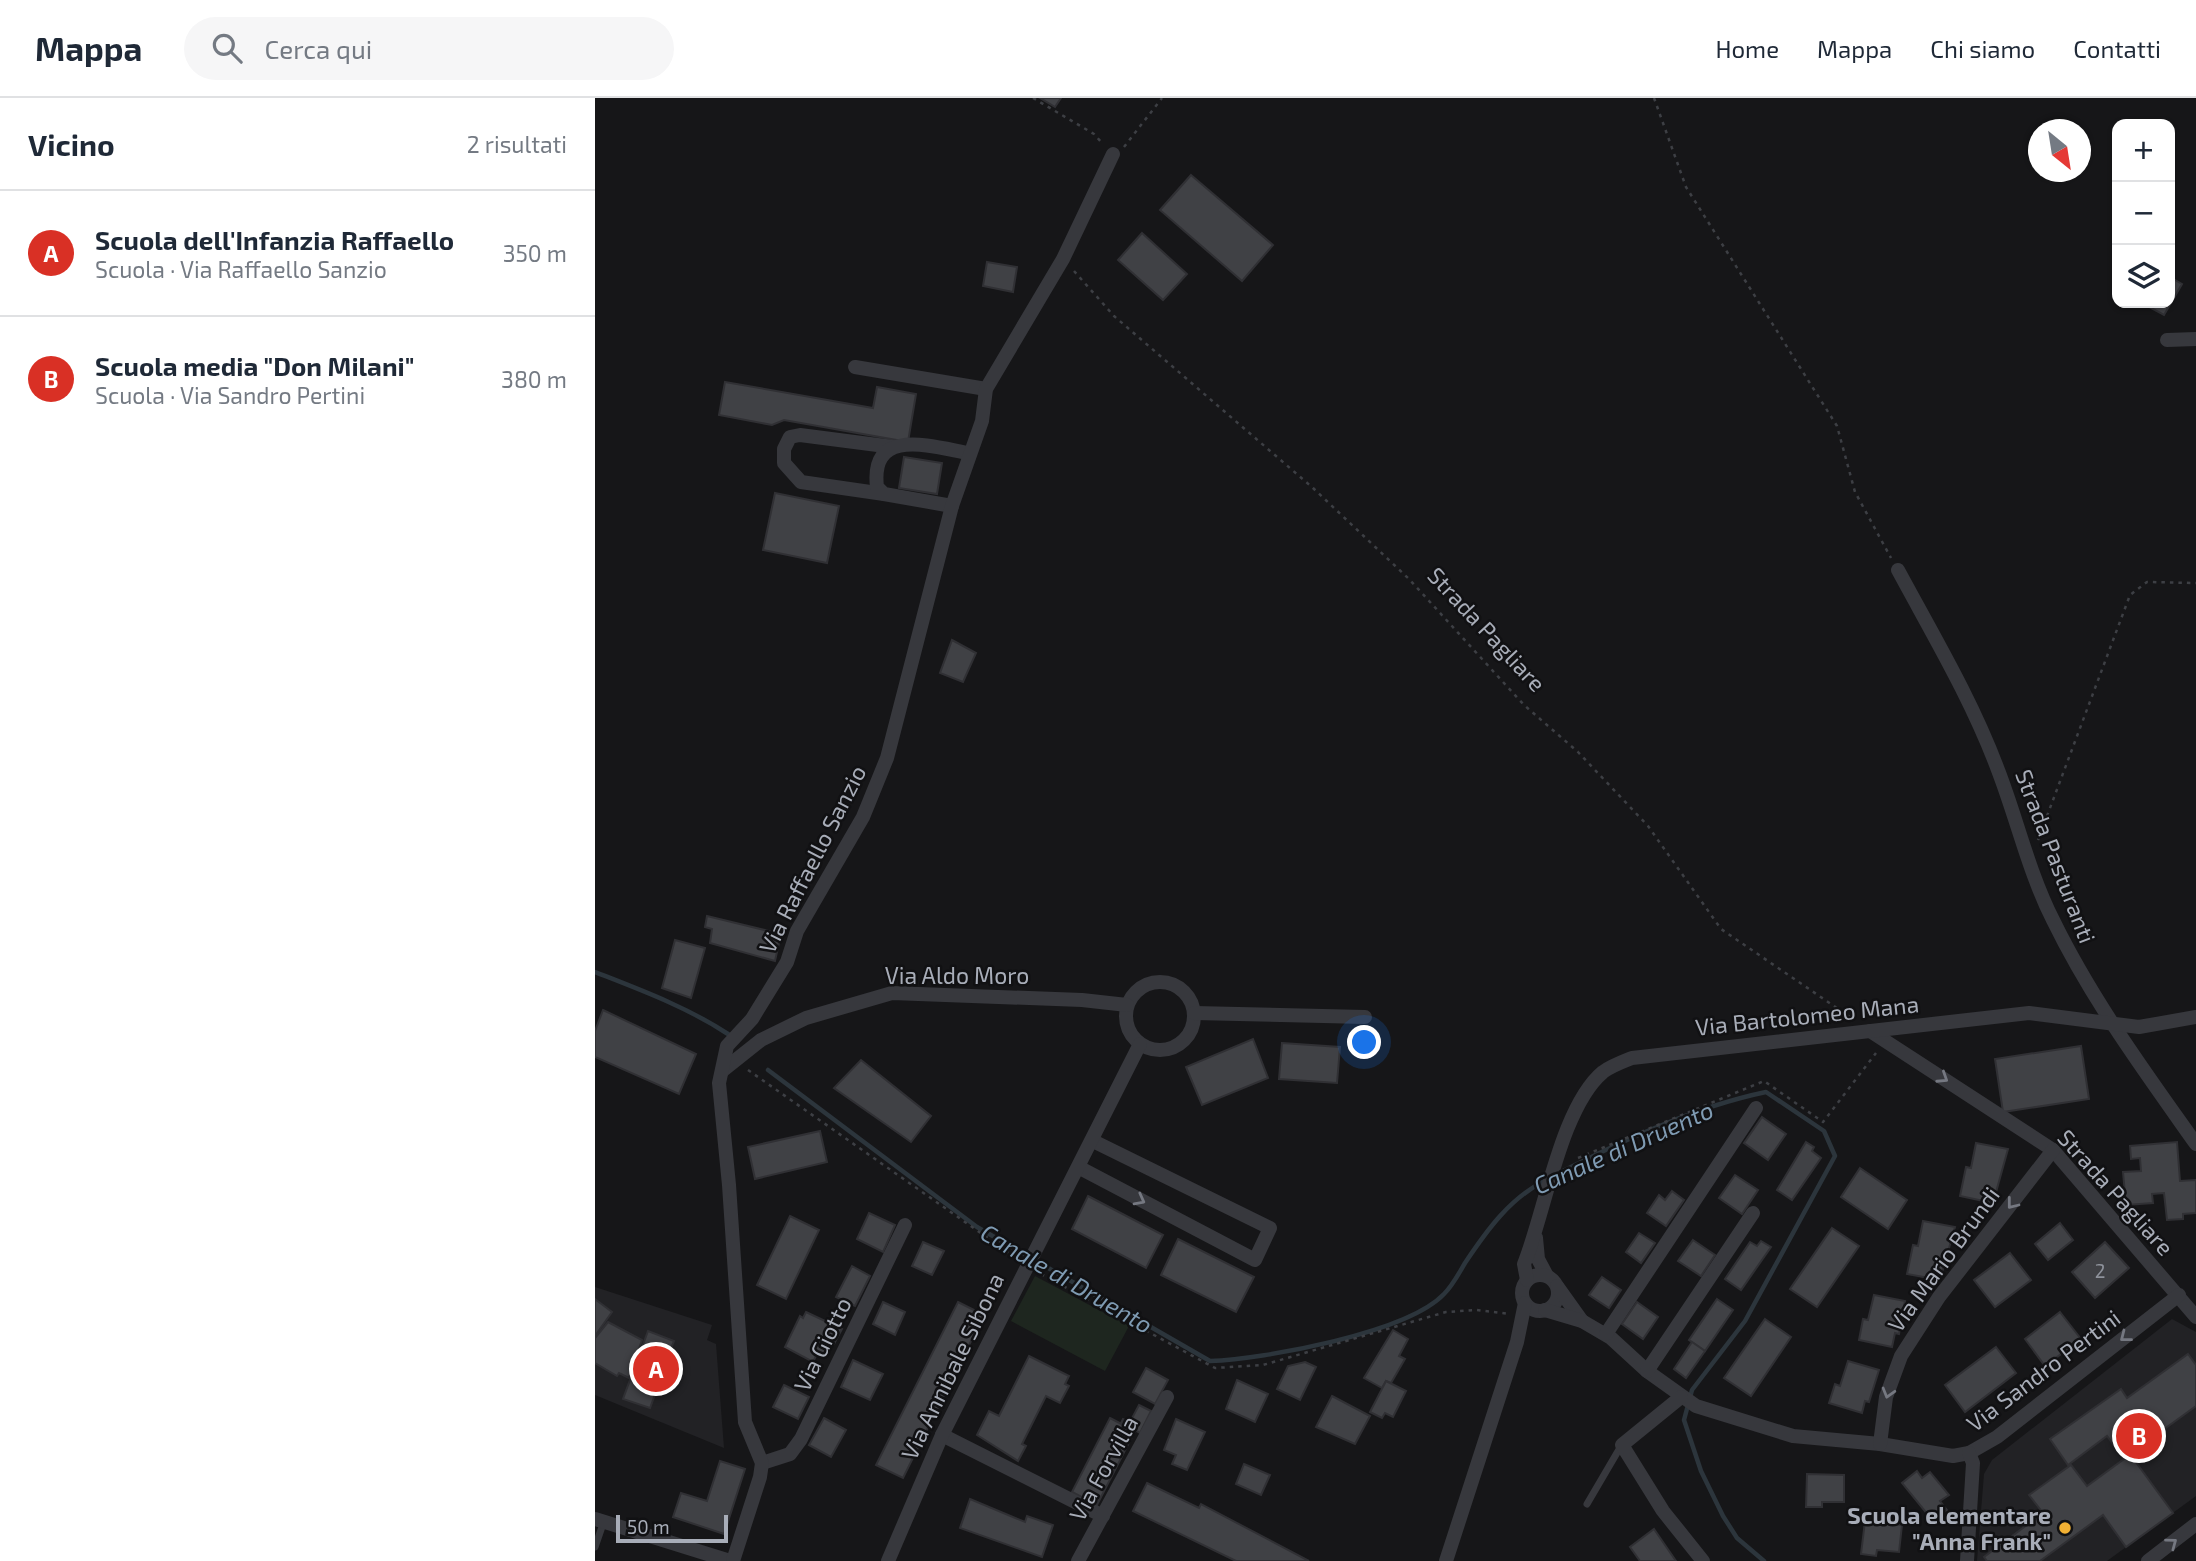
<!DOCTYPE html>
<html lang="it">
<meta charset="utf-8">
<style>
body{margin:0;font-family:"Exo 2",sans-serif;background:#f6f6f7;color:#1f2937}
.controls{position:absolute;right:21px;top:21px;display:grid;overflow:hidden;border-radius:14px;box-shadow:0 2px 5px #0004}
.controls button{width:63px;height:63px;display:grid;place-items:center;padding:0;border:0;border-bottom:2px solid #e0e1e3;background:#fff;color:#1f2937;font:35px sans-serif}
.compass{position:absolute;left:1433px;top:21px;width:63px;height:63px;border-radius:50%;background:#fff;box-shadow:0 2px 5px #0004;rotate:150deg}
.scale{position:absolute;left:21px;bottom:18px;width:112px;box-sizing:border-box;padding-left:7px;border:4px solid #a8adb8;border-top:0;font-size:19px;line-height:24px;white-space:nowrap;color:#a8adb8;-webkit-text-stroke:5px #111113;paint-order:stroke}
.you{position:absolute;left:770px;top:945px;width:24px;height:24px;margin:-18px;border:5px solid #fff;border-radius:50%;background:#1a73e8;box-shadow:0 0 0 10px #1a73e833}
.badge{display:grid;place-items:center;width:46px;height:46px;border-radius:50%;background:#d93025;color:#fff;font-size:23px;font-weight:700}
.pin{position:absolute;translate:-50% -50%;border:4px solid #fff;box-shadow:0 2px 7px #0006}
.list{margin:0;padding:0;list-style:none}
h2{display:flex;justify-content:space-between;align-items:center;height:91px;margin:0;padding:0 28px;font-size:30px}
h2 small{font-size:23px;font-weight:400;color:#747a83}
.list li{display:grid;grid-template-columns:46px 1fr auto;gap:21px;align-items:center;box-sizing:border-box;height:126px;padding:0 28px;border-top:2px solid #e0e1e3}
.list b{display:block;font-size:26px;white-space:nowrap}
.list p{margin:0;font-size:23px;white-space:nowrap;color:#747a83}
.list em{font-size:23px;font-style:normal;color:#747a83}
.icon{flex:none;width:38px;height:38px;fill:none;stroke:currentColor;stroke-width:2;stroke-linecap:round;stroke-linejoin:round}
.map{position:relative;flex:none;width:1601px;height:1463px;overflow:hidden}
header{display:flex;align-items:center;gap:42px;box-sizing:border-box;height:98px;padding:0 35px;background:#fff;border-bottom:2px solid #e0e1e3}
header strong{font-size:33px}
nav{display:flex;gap:38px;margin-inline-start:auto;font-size:24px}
.search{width:490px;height:63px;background:#f6f6f7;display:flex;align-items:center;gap:18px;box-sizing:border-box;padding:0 24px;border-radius:38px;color:#747a83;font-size:26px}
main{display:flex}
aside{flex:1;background:#fff}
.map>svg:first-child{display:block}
.built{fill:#222225}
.green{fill:#1e261f}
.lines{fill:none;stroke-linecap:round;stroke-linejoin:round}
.stream{stroke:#2c353c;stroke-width:4.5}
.building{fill:#404145;stroke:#303034;stroke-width:2}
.path{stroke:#3d3f44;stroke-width:2.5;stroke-dasharray:3.5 5;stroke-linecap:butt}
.service{stroke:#37383d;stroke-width:7}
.minor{stroke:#37383d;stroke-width:14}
.oneway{stroke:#757881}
.poi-dot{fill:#f2b134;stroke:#111113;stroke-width:2.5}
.labels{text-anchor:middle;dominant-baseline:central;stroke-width:5;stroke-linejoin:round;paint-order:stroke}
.number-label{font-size:19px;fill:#8e929b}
.street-label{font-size:23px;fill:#a8adb8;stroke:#111113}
.poi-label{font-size:23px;font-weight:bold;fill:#a8adb8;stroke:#111113;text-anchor:end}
.water-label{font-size:24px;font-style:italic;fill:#7f9bb3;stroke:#111113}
</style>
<header>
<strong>Mappa</strong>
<div class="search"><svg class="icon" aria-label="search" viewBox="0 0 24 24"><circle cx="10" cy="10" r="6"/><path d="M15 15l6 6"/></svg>Cerca qui</div>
<nav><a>Home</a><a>Mappa</a><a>Chi siamo</a><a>Contatti</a></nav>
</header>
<main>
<aside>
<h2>Vicino<small>2 risultati</small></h2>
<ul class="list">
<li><span class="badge">A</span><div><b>Scuola dell'Infanzia Raffaello</b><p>Scuola · Via Raffaello Sanzio</p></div><em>350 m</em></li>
<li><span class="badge">B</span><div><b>Scuola media &quot;Don Milani&quot;</b><p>Scuola · Via Sandro Pertini</p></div><em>380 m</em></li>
</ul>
</aside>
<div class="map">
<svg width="1601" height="1463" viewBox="0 0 1601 1463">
<rect width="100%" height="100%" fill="#161618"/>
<g class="built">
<polygon points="0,1189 117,1227 112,1242 121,1246 129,1350 0,1297"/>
<polygon points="1577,1221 1601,1234 1601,1398 1512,1463 1382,1463 1389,1376 1397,1362"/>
</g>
<polygon class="green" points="440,1178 534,1228 510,1273 416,1223"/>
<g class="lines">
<g class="stream">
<path d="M0,874C46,892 92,909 133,936"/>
<path d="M173,972L382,1129L615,1263C669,1261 812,1235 849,1196C858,1187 864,1175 870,1165C892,1132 915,1100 951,1082"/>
<path d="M962,1076C1027,1043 1099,1009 1171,994L1229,1033L1240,1058L1150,1223L1097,1292L1089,1322L1106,1373L1128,1418L1142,1440L1169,1463"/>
</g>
</g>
<g class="building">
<polygon points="445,0 466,0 460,9"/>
<polygon points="596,77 678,147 647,183 565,112"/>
<polygon points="547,135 592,176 568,202 523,162"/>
<polygon points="392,164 422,169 418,194 388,188"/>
<polygon points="1575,179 1587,186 1569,217 1547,205 1575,205"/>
<polygon points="130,284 278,310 282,289 321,296 313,344 189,322 177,327 124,317"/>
<polygon points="309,359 347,365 342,396 304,390"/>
<polygon points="180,395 244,408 232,465 168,452"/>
<polygon points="357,542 381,555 368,584 345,575"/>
<polygon points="112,818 186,836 180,863 115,845 117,831 110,829"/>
<polygon points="80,842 110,850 96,900 67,890"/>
<polygon points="8,912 101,956 84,996 0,959 0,933"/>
<polygon points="658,941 673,980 607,1007 591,969"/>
<polygon points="687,945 745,949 742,985 684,981"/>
<polygon points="1486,948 1494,1001 1408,1014 1400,961"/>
<polygon points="266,962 336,1018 316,1044 239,990"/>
<polygon points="1167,1019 1191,1036 1173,1062 1149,1045"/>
<polygon points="225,1033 232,1064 160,1081 153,1049"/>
<polygon points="1211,1044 1219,1049 1217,1053 1226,1060 1197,1102 1182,1092"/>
<polygon points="1582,1044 1585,1083 1601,1082 1601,1115 1588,1116 1588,1121 1572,1122 1569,1095 1557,1096 1558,1105 1531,1107 1528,1074 1546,1073 1545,1060 1536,1061 1535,1048"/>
<polygon points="1381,1045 1413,1051 1398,1105 1365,1098 1371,1069 1376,1070"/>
<polygon points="1265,1070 1312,1102 1293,1131 1246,1099"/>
<polygon points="1140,1077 1163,1092 1147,1116 1124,1100"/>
<polygon points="1077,1093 1089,1102 1071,1128 1052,1115 1064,1097 1070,1102"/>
<polygon points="493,1098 568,1137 551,1170 477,1131"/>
<polygon points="274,1115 300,1127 288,1154 262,1141"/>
<polygon points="195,1118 224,1132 191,1201 162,1187"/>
<polygon points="1328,1123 1360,1129 1345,1182 1312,1176 1318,1147 1323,1148"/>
<polygon points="1465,1125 1478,1142 1453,1162 1440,1146"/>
<polygon points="1237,1130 1264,1148 1222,1209 1195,1191"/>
<polygon points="1044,1135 1060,1145 1046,1165 1031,1154"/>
<polygon points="583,1141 659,1179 641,1214 566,1177"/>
<polygon points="1098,1142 1120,1157 1106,1178 1083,1163"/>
<polygon points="1166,1143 1176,1149 1146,1192 1130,1181 1155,1144 1162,1148"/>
<polygon points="328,1144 349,1153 337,1177 317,1168"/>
<polygon points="1510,1144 1534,1170 1500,1200 1477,1174"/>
<polygon points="1415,1155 1436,1182 1400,1209 1379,1182"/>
<polygon points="257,1168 275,1178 260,1208 241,1199"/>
<polygon points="1007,1179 1026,1192 1014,1210 994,1197"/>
<polygon points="1279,1197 1310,1203 1304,1236 1300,1235 1297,1249 1264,1242 1268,1221 1273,1222"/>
<polygon points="0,1201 17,1214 0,1238"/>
<polygon points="1122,1201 1138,1212 1110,1253 1094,1242"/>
<polygon points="288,1204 310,1214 300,1237 278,1226"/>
<polygon points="363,1204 389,1217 308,1380 281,1367"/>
<polygon points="1042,1204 1063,1219 1048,1241 1027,1226"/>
<polygon points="211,1214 247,1231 239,1246 235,1244 228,1257 223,1254 218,1264 190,1249 205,1218 208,1220"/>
<polygon points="1465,1214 1486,1241 1450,1268 1430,1241"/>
<polygon points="1170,1221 1196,1239 1156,1298 1129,1280"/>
<polygon points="13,1224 47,1242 34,1280 24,1275 22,1278 0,1265 0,1240"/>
<polygon points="798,1232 813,1241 804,1258 810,1261 796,1285 791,1283 787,1290 769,1280"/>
<polygon points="53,1233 79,1243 73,1258 79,1260 65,1296 61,1294 55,1310 28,1301"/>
<polygon points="1097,1244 1110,1253 1091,1280 1079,1271"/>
<polygon points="1401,1249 1421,1275 1370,1314 1350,1287"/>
<polygon points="1593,1256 1601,1267 1601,1308 1535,1356 1578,1415 1531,1449 1508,1417 1445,1463 1392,1463 1389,1459 1448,1415 1434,1397 1476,1367 1492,1388 1529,1361 1512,1338 1473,1367 1455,1341 1526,1291 1532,1300"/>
<polygon points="434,1258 474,1278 470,1286 474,1288 465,1305 451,1298 427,1346 431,1348 423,1363 382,1337 394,1313 404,1318"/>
<polygon points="258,1262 288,1276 275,1302 246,1289"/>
<polygon points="1253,1263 1284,1272 1274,1304 1270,1303 1267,1315 1234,1305 1240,1286 1245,1288"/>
<polygon points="710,1264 721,1269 705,1302 682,1291 693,1268"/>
<polygon points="551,1270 573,1282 560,1306 538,1294"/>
<polygon points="642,1282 673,1296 660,1324 631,1311"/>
<polygon points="791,1283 811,1293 798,1319 790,1315 787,1320 775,1314"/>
<polygon points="189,1287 214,1299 203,1321 178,1309"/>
<polygon points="737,1298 775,1318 760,1346 721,1329"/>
<polygon points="544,1307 556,1313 545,1335 526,1325 528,1321 535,1324"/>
<polygon points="229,1320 251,1332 236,1359 214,1347"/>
<polygon points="515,1320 540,1333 502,1407 477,1394"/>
<polygon points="581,1321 610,1334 592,1372 577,1366 581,1357 569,1352"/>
<polygon points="125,1363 150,1371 129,1436 78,1419 86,1395 112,1403"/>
<polygon points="649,1366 675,1377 666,1397 641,1386"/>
<polygon points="1322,1373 1327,1380 1335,1374 1354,1397 1345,1403 1352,1412 1338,1423 1307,1385"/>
<polygon points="1212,1376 1249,1377 1249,1404 1227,1404 1227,1409 1211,1409"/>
<polygon points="552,1385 604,1410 606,1406 714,1463 641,1463 538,1413"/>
<polygon points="375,1401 430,1424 432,1418 458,1427 447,1459 365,1430"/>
<polygon points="1270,1423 1307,1427 1304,1454 1282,1452 1281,1458 1266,1456"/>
<polygon points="1059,1431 1081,1463 1045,1463 1035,1449"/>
</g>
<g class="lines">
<g class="path">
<polyline points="438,0 499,36 508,46"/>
<polyline points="1059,0 1091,89 1242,328 1260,394 1296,460"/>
<polyline points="529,49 567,0"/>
<polyline points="479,173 519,218 718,390 814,481 929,607 983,654 1053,728 1126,831 1258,921"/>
<polyline points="1443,742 1535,497 1552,484 1601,485"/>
<polyline points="153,972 420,1159"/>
<polyline points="983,1060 1169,983 1228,1024 1281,955"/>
<polyline points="446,1176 620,1270 668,1267 851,1214 882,1212 915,1216"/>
</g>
<g class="service">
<polyline points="992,1406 1026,1348"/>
<polyline points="0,1449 9,1423"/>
</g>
<g class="minor">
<polyline points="1572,242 1601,241"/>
<polyline points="260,269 391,291"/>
<polyline points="289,396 206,384 189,365 189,351 195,339 205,337 298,349"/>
<path d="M357,408L289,396L282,389C275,329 335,348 373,355"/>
<path d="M1303,472C1338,537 1377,602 1403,672C1422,721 1434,775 1458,822C1497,902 1550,974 1601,1046"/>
<circle cx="565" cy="918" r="34"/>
<polyline points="599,915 770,919"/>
<polyline points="1275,933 1458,1052 1601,1219"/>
<polyline points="127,973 166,942 211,920 297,895 487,902 532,907"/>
<polyline points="485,1070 660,1162 675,1130 498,1043"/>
<polyline points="941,1140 943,1161 952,1178"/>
<circle cx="945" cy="1195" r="18"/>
<path d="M932,1182L929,1166C950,1114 966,1009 1008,974C1016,968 1027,964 1037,960L1434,915L1544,929L1601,919"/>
<polyline points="962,1188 987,1223"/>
<polyline points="950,1212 987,1223 1016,1240 1052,1273 1101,1308 1198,1338 1285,1346 1358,1358 1374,1355 1402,1339 1584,1197"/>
<polyline points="1011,1236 1161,1010"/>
<polyline points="1052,1273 1158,1115"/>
<polyline points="1086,1299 1027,1347 1068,1413 1108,1463"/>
<polyline points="347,1337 508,1418"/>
<polyline points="1285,1346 1291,1299 1306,1258 1344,1199 1458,1052"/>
<polyline points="167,1365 195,1356 206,1341 310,1127"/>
<polyline points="0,1421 135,1463"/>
<polyline points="138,1463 165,1379 167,1365 150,1324 134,1087 124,985 132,948 157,921 192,864 202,833 268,719 292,660 357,408 387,323 391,291 468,161 518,56"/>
<polyline points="293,1463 347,1337 545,946"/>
<polyline points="483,1463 572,1299"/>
<polyline points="851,1463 922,1244 930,1205"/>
<polyline points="1372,1463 1378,1365 1374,1355"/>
<polyline points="1553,1463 1601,1426"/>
</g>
</g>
<defs><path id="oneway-chevron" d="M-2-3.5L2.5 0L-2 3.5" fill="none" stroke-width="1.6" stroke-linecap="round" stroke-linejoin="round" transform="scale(1.75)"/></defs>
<g class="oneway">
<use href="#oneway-chevron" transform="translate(1348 980) rotate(33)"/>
<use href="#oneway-chevron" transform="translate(545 1102) rotate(28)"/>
<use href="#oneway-chevron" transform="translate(1417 1106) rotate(128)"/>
<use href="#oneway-chevron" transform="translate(1530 1239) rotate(142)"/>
<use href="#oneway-chevron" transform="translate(1293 1295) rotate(106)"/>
<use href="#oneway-chevron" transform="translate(1577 1445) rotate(-37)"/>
</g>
<circle class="poi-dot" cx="1470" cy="1430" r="7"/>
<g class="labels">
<g class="number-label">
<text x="1505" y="1172">2</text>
</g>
<g class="street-label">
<text transform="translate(892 531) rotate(47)">Strada Pagliare</text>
<text transform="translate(1461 758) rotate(69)">Strada Pasturanti</text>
<text transform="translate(217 761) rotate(-63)">Via Raffaello Sanzio</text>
<text x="362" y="877">Via Aldo Moro</text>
<text transform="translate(1212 917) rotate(-6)">Via Bartolomeo Mana</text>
<text transform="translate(1521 1094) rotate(48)">Strada Pagliare</text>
<text transform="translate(1348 1161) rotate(-54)">Via Mario Brundi</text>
<text transform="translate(227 1246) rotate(-64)">Via Giotto</text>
<text transform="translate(357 1268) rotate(-64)">Via Annibale Sibona</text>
<text transform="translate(1448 1272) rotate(-37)">Via Sandro Pertini</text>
<text transform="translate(508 1370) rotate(-61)">Via Forvilla</text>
</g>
<g class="poi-label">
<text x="1456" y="1417">Scuola elementare<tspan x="1456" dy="26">"Anna Frank"</tspan></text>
</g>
<g class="water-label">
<text transform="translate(1028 1049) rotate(-24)">Canale di Druento</text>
<text transform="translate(472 1180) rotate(30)">Canale di Druento</text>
</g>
</g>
</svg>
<div class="controls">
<button>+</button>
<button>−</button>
<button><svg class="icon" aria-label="layers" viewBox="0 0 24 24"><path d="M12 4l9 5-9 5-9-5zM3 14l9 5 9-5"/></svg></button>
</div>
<svg class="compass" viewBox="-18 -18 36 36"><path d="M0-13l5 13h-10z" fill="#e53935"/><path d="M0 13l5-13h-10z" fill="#747a83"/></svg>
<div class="scale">50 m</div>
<div class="you"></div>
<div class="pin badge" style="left:61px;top:1271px">A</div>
<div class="pin badge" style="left:1544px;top:1338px">B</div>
</div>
</main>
